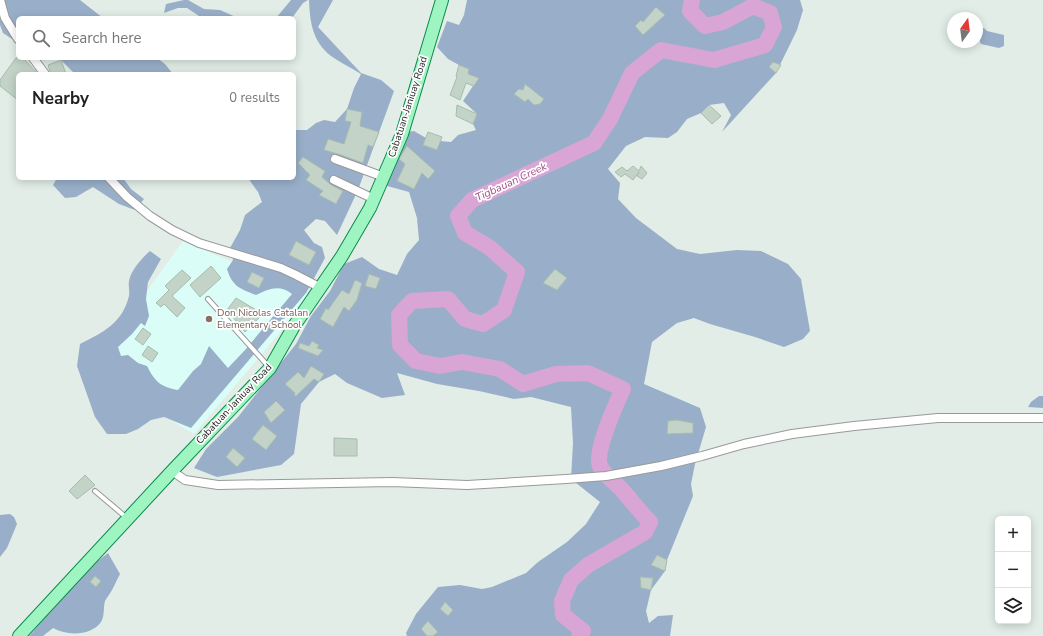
<!DOCTYPE html>
<meta charset="utf-8">
<style>
body{margin:0;font-family:"Nunito Sans",sans-serif;background:#f2f2f2;color:#222}
.controls{position:absolute;right:12px;bottom:12px;display:grid;overflow:hidden;border-radius:6px;box-shadow:0 2px 10px #0003}
.controls button{width:36px;height:36px;display:grid;place-items:center;padding:0;border:0;border-bottom:1px solid #e0e0e0;background:#fff;color:#222;font:20px sans-serif}
.compass{position:absolute;left:947px;top:12px;width:36px;height:36px;border-radius:50%;background:#fff;box-shadow:0 2px 10px #0003;rotate:14deg}
.list{margin:0;padding:0;list-style:none}
h2{display:flex;justify-content:space-between;align-items:center;height:52px;margin:0;padding:0 16px;font-size:17px}
h2 small{font-size:13px;font-weight:400;color:#767676}
.icon{flex:none;width:22px;height:22px;fill:none;stroke:currentColor;stroke-width:2;stroke-linecap:round;stroke-linejoin:round}
.map{position:relative;flex:none;width:1043px;height:636px;overflow:hidden}
.search{position:absolute;background:#fff;box-shadow:0 2px 10px #0003;left:16px;top:16px;width:280px;height:44px;display:flex;align-items:center;gap:10px;box-sizing:border-box;padding:0 14px;border-radius:6px;color:#767676;font-size:15px}
.panel{position:absolute;background:#fff;box-shadow:0 2px 10px #0003;left:16px;top:72px;width:280px;height:108px;border-radius:6px}
.map>svg:first-child{display:block}
.education{fill:#dbfdf7}
.forest{fill:#99afc9}
.lines{fill:none;stroke-linecap:round;stroke-linejoin:round}
.river{stroke:#d8a5d4;stroke-width:16}
.building{fill:#c3d3c7;stroke:#a6bdac}
.service-casing{stroke:#999;stroke-width:6}
.minor-casing{stroke:#999;stroke-width:10}
.primary-casing{stroke:#0a8a4b;stroke-width:14}
.service{stroke:#fff;stroke-width:4}
.minor{stroke:#fff;stroke-width:8}
.primary{stroke:#9ff5c2;stroke-width:12}
.education-dot{fill:#8d6e63;stroke:#fff;stroke-width:1.5}
.labels{text-anchor:middle;dominant-baseline:central;stroke-width:3.5;stroke-linejoin:round;paint-order:stroke}
.street-label{font-size:10px;fill:#1c1c1c;stroke:#fff}
.education-label{font-size:10px;fill:#785e54;stroke:#fff;text-anchor:start}
.water-label{font-size:11px;font-style:italic;fill:#a44f87;stroke:#fff}
</style>
<div class="map">
<svg width="1043" height="636" viewBox="0 0 1043 636">
<rect width="100%" height="100%" fill="#e2ede7"/>
<polygon class="education" points="183,241 311,296 194,434 135,399 110,342"/>
<g class="forest">
<polygon points="0,0 80,0 103,18 18,18 18,43 3,33 0,25"/>
<polygon points="184,0 188,0 204,9 220,10 238,18 205,18 199,16 187,8 178,8 164,13 166,4"/>
<polygon points="291,0 308,0 303,3 292,18 276,18"/>
<path d="M309,0H333L318,27L361,73L381,80L394,91L358,190L337,235L325,221L316,219L304,230L314,243L322,247L325,258L306,293L191,428L164,417L151,420L138,429L126,434H107L95,417L77,366L80,344C103,332 122,324 129,296C130,291 128,286 129,281C131,270 142,258 150,251L161,259L148,282L146,299L149,316L145,326L141,323L132,334L118,347L121,356L128,355L138,363L147,366C155,382 161,387 178,390L193,371L201,364L209,346L228,368L245,350L292,294C279,284 269,289 256,295C240,289 232,286 227,269L233,260L230,248L240,230L245,215L262,202L258,192L248,178H294V130H307L316,123L324,120L335,122L347,109L354,88L361,74C352,68 341,63 331,56C312,41 310,22 309,0Z"/>
<polygon points="467,0 800,0 803,10 797,30 776,73 722,132 731,115 724,103 709,105 701,113 687,119 677,132 668,138 645,137 626,146 608,169 620,183 618,199 636,218 677,249 700,254 737,250 761,251 788,264 801,279 810,331 803,339 784,347 755,337 710,324 694,318 677,323 652,342 644,384 700,408 706,427 695,464 691,484 693,496 667,560 665,571 651,590 646,611 649,623 658,616 673,615 670,636 407,636 406,633 416,614 438,587 460,585 482,589 492,587 526,573 538,562 567,542 586,524 600,502 571,479 573,443 571,407 531,397 514,399 479,391 437,384 397,373 405,395 382,398 347,383 335,374 319,382 301,404 294,454 281,465 217,477 194,468 206,449 238,417 296,344 311,316 330,291 344,264 362,257 379,269 397,275 407,254 419,240 417,218 409,192 380,184 405,132 414,131 426,138 423,145 440,141 451,142 458,135 476,130 473,124 477,114 463,101 473,86 463,82 463,80 456,76 459,65 448,59 437,47 447,21 459,25 464,15"/>
<polygon points="984,28 987,31 1004,35 1004,46 999,48 981,44 979,39 979,29"/>
<polygon points="45,58 157,58 165,64 173,74 83,74 73,72 61,60"/>
<polygon points="57,178 123,178 131,189 144,199 135,210 119,204 93,187 76,197 65,198 53,185"/>
<polygon points="1039,396 1043,396 1043,408 1028,407 1031,402"/>
<polygon points="10,514 14,517 17,524 7,548 0,557 0,515"/>
<path d="M108,553L120,574C117,579 115,585 112,590C110,594 107,597 105,601C103,608 105,615 101,622C91,636 67,636 53,628L43,636H29C40,626 45,612 55,601C71,584 89,567 108,553Z"/>
</g>
<g class="lines">
<path class="river" d="M579,636L583,631L563,615L562,601L571,580L588,565L645,532L650,522C640,512 632,501 622,490C616,482 600,473 599,462C598,445 615,406 623,389L588,373L556,374L523,384L500,369L462,362L440,366L416,361L400,345L399,315L412,301L448,299L465,319L483,324L504,310L517,272L489,247L465,233L458,216L472,200L594,143L610,119L632,73L661,50L714,60L765,45L774,27L770,13L753,6L723,22L705,26L690,11L692,0"/>
</g>
<g class="building">
<polygon points="656,7 665,15 643,35 635,26 641,20 643,22"/>
<polygon points="16,58 23,58 38,74 18,74 18,100 0,86 0,80"/>
<polygon points="61,60 66,74 51,74 48,65"/>
<polygon points="773,62 781,65 776,73 769,67"/>
<polygon points="459,65 469,69 468,74 479,78 474,86 466,83 460,100 450,95 457,77 456,76"/>
<polygon points="525,84 544,99 540,104 534,105 528,99 525,102 514,94 519,89 523,90"/>
<polygon points="457,105 477,114 473,124 456,116"/>
<polygon points="709,105 721,116 712,124 701,113"/>
<polygon points="347,109 362,112 360,126 379,132 373,147 368,145 363,163 338,154 324,150 328,139 344,144 351,122 345,121"/>
<polygon points="428,132 442,137 437,150 423,145"/>
<polygon points="407,146 435,171 428,179 422,173 414,189 397,181 405,164 399,159"/>
<polygon points="303,157 325,171 322,177 331,185 343,191 336,204 319,195 323,191 306,180 310,175 298,163"/>
<polygon points="633,166 639,171 641,166 647,173 642,179 637,176 639,172 633,180 625,174 621,177 615,172 622,167 627,171"/>
<polygon points="296,241 316,252 309,265 289,255"/>
<polygon points="211,266 221,278 200,297 190,285"/>
<polygon points="555,269 567,278 557,290 543,283"/>
<polygon points="182,270 191,278 172,296 185,308 177,317 164,304 161,307 156,303 169,290 165,286"/>
<polygon points="252,272 264,278 259,288 247,282"/>
<polygon points="369,274 380,278 376,289 365,286"/>
<polygon points="355,280 362,283 357,300 349,311 344,307 333,327 320,319 326,308 328,310 342,290 349,294"/>
<polygon points="236,298 263,314 245,332 227,310"/>
<polygon points="143,328 151,334 143,345 135,339"/>
<polygon points="312,341 319,345 317,348 323,350 318,356 298,348 300,343 309,346"/>
<polygon points="148,346 158,353 152,362 142,355"/>
<polygon points="311,366 324,374 319,382 314,379 296,396 294,395 295,393 285,384 298,372 304,378"/>
<polygon points="276,401 285,410 271,423 264,412"/>
<polygon points="677,420 693,423 693,433 667,434 668,421"/>
<polygon points="263,425 277,436 266,450 252,439"/>
<polygon points="334,438 357,439 357,456 334,456"/>
<polygon points="233,448 245,458 237,467 226,457"/>
<polygon points="85,475 95,485 77,499 69,491"/>
<polygon points="657,555 667,560 665,571 651,565"/>
<polygon points="95,576 101,581 96,587 90,582"/>
<polygon points="640,577 653,578 651,590 641,588"/>
<polygon points="445,602 453,610 448,616 440,609"/>
<polygon points="428,621 438,632 433,636 427,636 421,629"/>
</g>
<g class="lines">
<defs>
<g id="service">
<polyline points="208,299 269,367"/>
<polyline points="95,491 127,518"/>
</g>
<g id="minor">
<polyline points="0,0 5,18 18,39"/>
<polyline points="33,58 45,74"/>
<polyline points="335,159 384,177"/>
<polyline points="109,178 127,197 150,216 172,230 199,243 281,268 296,275 321,288"/>
<polyline points="334,180 374,199"/>
<polyline points="172,471 185,480 218,485 392,482 467,485 566,479 606,476 661,466 702,456 744,444 792,434 854,426 938,418 1043,418"/>
</g>
<polyline id="primary" points="19,636 172,471 270,368 294,326 342,256 370,208 402,134 442,0"/>
</defs>
<use href="#service" class="service-casing"/>
<use href="#minor" class="minor-casing"/>
<use href="#primary" class="primary-casing"/>
<use href="#service" class="service"/>
<use href="#minor" class="minor"/>
<use href="#primary" class="primary"/>
</g>
<circle class="education-dot" cx="209" cy="319" r="4"/>
<g class="labels">
<g class="street-label">
<text transform="translate(408 107) rotate(-72)">Cabatuan-Janiuay Road</text>
<text transform="translate(234 404) rotate(-47)">Cabatuan-Janiuay Road</text>
</g>
<g class="education-label">
<text x="217" y="313">Don Nicolas Catalan<tspan x="217" dy="12">Elementary School</tspan></text>
</g>
<g class="water-label">
<text transform="translate(511 182) rotate(-25)">Tigbauan Creek</text>
</g>
</g>
</svg>
<div class="controls">
<button>+</button>
<button>−</button>
<button><svg class="icon" aria-label="layers" viewBox="0 0 24 24"><path d="M12 4l9 5-9 5-9-5zM3 14l9 5 9-5"/></svg></button>
</div>
<svg class="compass" viewBox="-18 -18 36 36"><path d="M0-13l5 13h-10z" fill="#e53935"/><path d="M0 13l5-13h-10z" fill="#767676"/></svg>
<div class="search"><svg class="icon" aria-label="search" viewBox="0 0 24 24"><circle cx="10" cy="10" r="6"/><path d="M15 15l6 6"/></svg>Search here</div>
<section class="panel">
<h2>Nearby<small>0 results</small></h2>
<ul class="list">
</ul>
</section>
</div>
